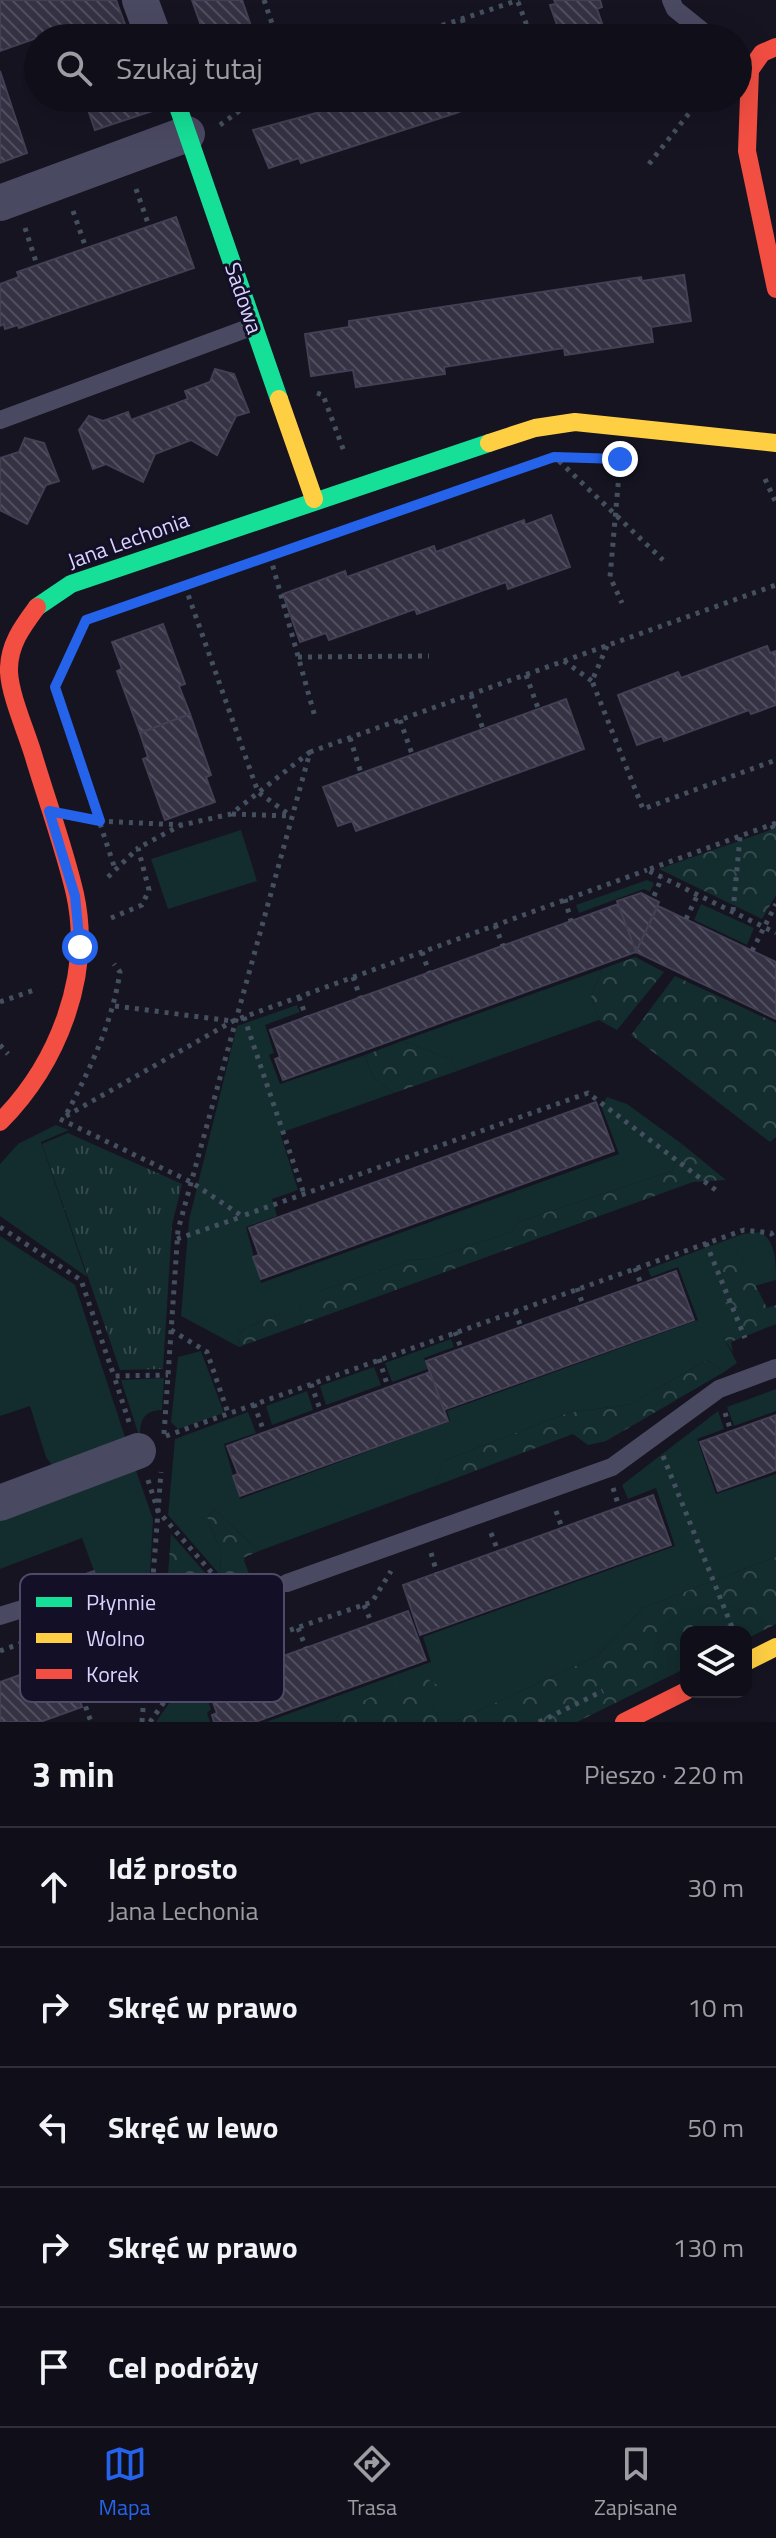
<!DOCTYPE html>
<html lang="pl">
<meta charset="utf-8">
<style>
body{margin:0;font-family:"Titillium Web",sans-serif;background:#1e1d26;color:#f1f3f6}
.controls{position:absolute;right:24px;bottom:24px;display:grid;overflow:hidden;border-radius:16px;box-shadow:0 8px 32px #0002}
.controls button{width:72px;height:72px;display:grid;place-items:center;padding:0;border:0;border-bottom:2px solid #302f38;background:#100f19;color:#f1f3f6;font:40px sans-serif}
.stop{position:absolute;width:24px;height:24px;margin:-18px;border:6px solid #2563eb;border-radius:50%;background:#fff}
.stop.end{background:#2563eb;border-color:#fff;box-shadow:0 2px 8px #0008}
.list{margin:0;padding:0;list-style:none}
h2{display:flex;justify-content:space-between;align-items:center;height:104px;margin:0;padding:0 32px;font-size:34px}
h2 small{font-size:26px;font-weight:400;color:#9c9ca2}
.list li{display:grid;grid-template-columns:52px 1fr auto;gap:24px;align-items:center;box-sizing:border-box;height:120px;padding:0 32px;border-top:2px solid #302f38}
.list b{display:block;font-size:30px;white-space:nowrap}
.list p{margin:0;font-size:26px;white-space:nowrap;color:#9c9ca2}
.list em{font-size:26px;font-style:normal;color:#9c9ca2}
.icon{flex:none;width:44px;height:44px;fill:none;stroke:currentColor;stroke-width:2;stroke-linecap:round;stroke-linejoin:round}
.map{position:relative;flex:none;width:776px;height:1722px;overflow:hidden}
.search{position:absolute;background:#100f19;box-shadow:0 8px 32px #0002;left:24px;right:24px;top:24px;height:88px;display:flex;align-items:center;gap:20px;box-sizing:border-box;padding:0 28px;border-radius:44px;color:#9c9ca2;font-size:30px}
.sheet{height:704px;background:#100f19}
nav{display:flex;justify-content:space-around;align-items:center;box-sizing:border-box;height:112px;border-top:2px solid #302f38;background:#100f19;font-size:22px;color:#9c9ca2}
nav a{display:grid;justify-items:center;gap:4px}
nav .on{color:#2563eb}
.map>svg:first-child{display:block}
.green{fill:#132c2d}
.forest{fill:url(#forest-crowns)}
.park{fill:url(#park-tufts)}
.building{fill:url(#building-back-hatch);stroke:#433f54;stroke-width:2}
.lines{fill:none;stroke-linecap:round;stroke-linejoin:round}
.path{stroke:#44505f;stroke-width:5;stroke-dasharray:4 6;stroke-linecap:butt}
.lane{stroke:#4a4962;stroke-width:18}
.street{stroke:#4a4962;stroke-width:36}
.fast{stroke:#16e098;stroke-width:18}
.slow{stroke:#ffcf43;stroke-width:18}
.jam{stroke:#f24e42;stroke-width:18}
.route{stroke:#2563eb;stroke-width:10}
.labels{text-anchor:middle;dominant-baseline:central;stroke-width:6;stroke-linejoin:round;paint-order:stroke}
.street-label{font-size:22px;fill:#d9d4ff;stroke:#130f26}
.key{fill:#130f26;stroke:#4e4a67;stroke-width:2}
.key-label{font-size:22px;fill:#d9d4ff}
</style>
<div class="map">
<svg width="776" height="1722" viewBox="0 0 776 1722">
<defs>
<pattern id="forest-crowns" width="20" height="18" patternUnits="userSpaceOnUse" patternTransform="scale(2)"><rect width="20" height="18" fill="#132c2d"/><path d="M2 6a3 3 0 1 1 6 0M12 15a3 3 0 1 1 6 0" fill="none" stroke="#354a4c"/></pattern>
<pattern id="park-tufts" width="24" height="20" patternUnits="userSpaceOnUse" patternTransform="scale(2)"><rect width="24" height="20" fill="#132c2d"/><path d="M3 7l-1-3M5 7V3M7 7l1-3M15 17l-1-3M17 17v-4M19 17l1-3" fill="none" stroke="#354a4c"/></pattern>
<pattern id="building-back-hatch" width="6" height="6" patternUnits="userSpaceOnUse" patternTransform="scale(2)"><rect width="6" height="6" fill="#343243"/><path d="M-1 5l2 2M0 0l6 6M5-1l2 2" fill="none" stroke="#514f5f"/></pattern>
</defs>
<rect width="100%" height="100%" fill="#161421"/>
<g class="green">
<polygon points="241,830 257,881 168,909 151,859"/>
<polygon points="647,880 654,883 650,892 644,889 579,913 576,905"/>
<polygon points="701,904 754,928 747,945 694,920"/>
<polygon points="602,969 591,997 599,1020 457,1071 451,1059 402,1041"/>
<polygon points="297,1005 300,1012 265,1025 274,1053 269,1055 280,1084 365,1055 373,1078 394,1093 280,1133 298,1190 272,1199 277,1216 246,1227 261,1283 619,1154 601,1106 607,1097 627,1104 682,1144 672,1171 518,1222 511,1232 427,1260 413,1259 317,1292 312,1302 247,1327 238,1335 239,1347 181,1316 189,1220 237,1026"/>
<polygon points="56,1125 69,1130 41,1142 87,1277 0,1216 0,1164 18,1144"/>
<path d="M761,1232C776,1242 776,1262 776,1280L755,1286L737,1249L736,1328L724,1338L737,1363L724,1372L707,1360L631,1404L568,1413L443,1461L435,1486L259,1551L215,1510L207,1517L220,1549L221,1576L168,1515L175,1439L248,1412L256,1433L224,1444L240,1499L450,1421L447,1411L698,1320L678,1267L651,1277L648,1269L743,1234Z"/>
<polygon points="0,1236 75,1285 128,1446 57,1472 46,1457 30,1406 0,1416"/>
<polygon points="451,1339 454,1347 424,1358 428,1369 392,1382 385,1363"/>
<polygon points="201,1351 224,1413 178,1429 171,1422 178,1357"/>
<polygon points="374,1367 381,1385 326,1405 320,1386"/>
<path d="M164,1378L162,1410C142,1410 138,1424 141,1442L121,1380Z"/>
<polygon points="776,1389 776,1411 734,1426 727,1407"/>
<polygon points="307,1391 313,1410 272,1425 266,1406"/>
<polygon points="718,1411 724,1429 697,1439 716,1494 776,1474 776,1557 643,1608 597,1656 454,1722 441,1722 432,1707 343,1710 333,1722 266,1722 431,1662 423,1637 675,1546 656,1488 628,1499 622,1485"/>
<polygon points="133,1462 153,1519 149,1592 82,1615 78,1604 103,1595 82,1538 0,1569 0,1512"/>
<polygon points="228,1656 233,1670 202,1683 211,1709 207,1713 210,1722 156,1722 195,1666"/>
</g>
<g class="forest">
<polygon points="776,828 776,895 762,919 659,869"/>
<polygon points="635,957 664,972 617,1030 599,1020 591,997 602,969"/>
<polygon points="675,976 776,1023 776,1137 770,1142 631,1035"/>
<polygon points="402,1041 451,1059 457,1071 394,1093 373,1078 365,1055"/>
<polygon points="682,1144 726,1180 693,1182 239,1347 238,1335 247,1327 311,1302 317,1292 413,1259 427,1260 511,1232 518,1222 672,1171"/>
<polygon points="737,1249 767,1308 776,1305 776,1324 731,1342 733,1353 724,1338 736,1327 706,1258"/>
<polygon points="707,1360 724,1372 606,1441 588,1445 573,1434 435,1486 443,1461 568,1413 631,1404"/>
<polygon points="215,1510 259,1551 243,1558 262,1608 261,1615 221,1576 220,1549 207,1517"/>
<polygon points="171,1534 222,1592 268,1635 161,1670"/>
<polygon points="776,1557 776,1624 746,1639 746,1632 686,1632 686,1668 577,1722 454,1722 597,1656 643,1608"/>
<polygon points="420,1675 441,1687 432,1707 441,1722 333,1722 343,1710"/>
</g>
<polygon class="park" points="68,1133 182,1184 172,1225 163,1369 120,1370 42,1144"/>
<g class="building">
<polygon points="0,0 116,0 130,38 65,38 62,29 0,51"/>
<polygon points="192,0 242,0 252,29 256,28 260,38 205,37"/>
<polygon points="554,0 600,0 602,7 597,9 607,38 518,38 557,25 550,5 556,4"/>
<polygon points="0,71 27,153 0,163"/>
<polygon points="84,98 151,98 155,110 95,130"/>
<polygon points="344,98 451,98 456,113 301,163 299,158 269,168 253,130 320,112 318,107"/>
<polygon points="451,98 497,98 456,113"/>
<polygon points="176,217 194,268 19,328 18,325 5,329 4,324 0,326 0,284 19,277 17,272"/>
<polygon points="684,275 691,321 651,327 653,342 565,355 564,348 444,367 445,374 356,387 353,370 311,376 305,334 349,327 349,321 641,277 642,281"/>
<polygon points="215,369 234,374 249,412 236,416 217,455 191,440 155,454 143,482 106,464 93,469 79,430 89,416 103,421 128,412 131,420 188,399 185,391 210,382"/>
<polygon points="25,438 44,443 59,481 46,485 27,524 0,510 0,458 19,452"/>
<polygon points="551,515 570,567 508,589 506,582 417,614 415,609 329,640 326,633 300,642 283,594 345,571 347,577 434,546 436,552 524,520 525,525"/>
<polygon points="163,624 185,684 179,686 190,714 140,733 117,671 122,669 112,642"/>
<polygon points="767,646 770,653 776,651 776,705 751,714 749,710 664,741 662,736 637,745 618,695 678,672 681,678"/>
<polygon points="566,699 584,749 356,831 352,821 338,826 323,787"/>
<polygon points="190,714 211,775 206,777 215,802 165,820 143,759 148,757 140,733"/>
<polygon points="641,893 659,902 636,952 617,901"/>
<polygon points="618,904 636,952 283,1080 275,1059 280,1057 270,1030"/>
<polygon points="658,906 776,962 776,1019 636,952"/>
<polygon points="596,1102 614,1151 261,1279 253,1257 259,1255 249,1228"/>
<polygon points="676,1271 694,1320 443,1410 426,1361"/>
<polygon points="430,1372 448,1421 240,1496 233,1476 238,1474 227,1446"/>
<polygon points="776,1415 776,1470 718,1491 700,1442"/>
<polygon points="653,1495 671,1545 420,1635 403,1585"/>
<polygon points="94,1571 102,1593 76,1602 68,1580"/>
<polygon points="408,1611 426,1660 255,1722 214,1722 212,1715 217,1713 206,1684"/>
<polygon points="65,1659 82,1707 40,1722 0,1722 0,1682"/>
</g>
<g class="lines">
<g class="path">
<polyline points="264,0 277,38"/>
<polyline points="518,2 530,34"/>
<polyline points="462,19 469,38"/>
<polyline points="404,38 519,0"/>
<polyline points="302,98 300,103 305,117"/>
<polyline points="220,125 257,98"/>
<polyline points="649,164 701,98"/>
<polyline points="136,189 149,226"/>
<polyline points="73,211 86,248"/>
<polyline points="25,228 37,265"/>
<polyline points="317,393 323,395 345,454"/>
<polyline points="559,461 663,560"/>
<polyline points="620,463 610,577 622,603"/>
<polyline points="765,479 776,503"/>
<polyline points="270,556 315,717"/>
<polyline points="185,586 258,792 291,816"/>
<polyline points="89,619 55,687 115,869"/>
<polyline points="607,646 592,681 643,809 776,760"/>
<polyline points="298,657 429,656"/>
<polyline points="564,661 592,681"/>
<polyline points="526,675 538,708"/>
<polyline points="471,695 483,729"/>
<polyline points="400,720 412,754"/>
<polyline points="350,738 361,773"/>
<polyline points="232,814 290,816"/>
<polyline points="99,821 182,825 231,814 310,752"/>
<polyline points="776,823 647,870 776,933"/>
<polyline points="772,825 776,835"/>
<polyline points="108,877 138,848"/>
<polyline points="654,896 662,877"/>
<polyline points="565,899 571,921"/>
<polyline points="733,911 740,837"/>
<polyline points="111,918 142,905 149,890 138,848 181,825"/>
<polyline points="686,919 698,894"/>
<polyline points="495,925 503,946"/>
<polyline points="752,951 776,904"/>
<polyline points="422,952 429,972"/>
<polyline points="353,977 360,997"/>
<polyline points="299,997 306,1017"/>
<polyline points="0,1002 37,989"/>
<polyline points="115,1006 232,1021"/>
<polyline points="244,1017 304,1194"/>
<polyline points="0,1045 8,1054"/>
<path d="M67,1113C91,1067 112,1023 120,972L114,964"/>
<polyline points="66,1116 233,1021 647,870"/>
<polyline points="60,1119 191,1182 242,1216 588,1093 717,1191"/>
<polyline points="0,1227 81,1280 114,1376"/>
<polyline points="177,1239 241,1217"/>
<polyline points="706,1243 745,1338"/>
<polyline points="635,1268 641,1284"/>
<polyline points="577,1288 583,1305"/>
<polyline points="515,1311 521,1327"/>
<polyline points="171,1330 207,1352 228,1413"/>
<polyline points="455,1332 461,1348"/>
<polyline points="379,1359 388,1387"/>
<polyline points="311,1384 321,1412"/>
<polyline points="254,1404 264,1432"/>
<polyline points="725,1413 731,1431"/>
<polyline points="129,1422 114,1376 168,1375"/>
<polyline points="164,1434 178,1230 310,752 776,585"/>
<polyline points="166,1436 744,1230 771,1233 776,1241"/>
<polyline points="663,1456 732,1627"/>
<polyline points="148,1480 158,1511 225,1588"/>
<polyline points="613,1488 619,1507"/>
<polyline points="556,1511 562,1528"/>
<polyline points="491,1533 498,1551"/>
<polyline points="431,1553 437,1573"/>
<polyline points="364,1605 372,1624"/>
<polyline points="298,1628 306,1648"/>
<polyline points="59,1631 91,1722"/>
<polyline points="238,1648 246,1670"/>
<polyline points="0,1651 142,1599 225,1589 273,1636 372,1602 391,1571"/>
<polyline points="146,1679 273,1636"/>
<polyline points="142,1722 161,1472"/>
<polyline points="150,1722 191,1664"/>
<polyline points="539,1722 603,1691"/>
</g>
<g class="lane">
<polyline points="671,0 675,9 711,38"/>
<polyline points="0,420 254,326"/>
<polyline points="287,1583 612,1467 719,1389 776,1368"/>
<polyline points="0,1616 35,1605"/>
</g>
<g class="street">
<polyline points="140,0 154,38"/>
<polyline points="0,203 187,134"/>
<polyline points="0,1503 138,1451"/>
</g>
<g class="fast">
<polyline points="175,98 279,399"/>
<polyline points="37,607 71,584 489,443"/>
</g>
<g class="slow">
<polyline points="279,399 314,499"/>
<polyline points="489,443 535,428 575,422 776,443"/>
<polyline points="746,1662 776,1647"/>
</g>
<g class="jam">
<polyline points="776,47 762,53 750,70 747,151 776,289"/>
<path d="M0,1122C57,1065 93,976 75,894C64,847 47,801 33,754C26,731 10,695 9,672C8,646 22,627 37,607"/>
<polyline points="624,1722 686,1691"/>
</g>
</g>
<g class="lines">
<polyline class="route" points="80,947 75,896 49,811 100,821 55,687 86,620 554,457 620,459"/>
</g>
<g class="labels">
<g class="street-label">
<text transform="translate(244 298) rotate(71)">Sadowa</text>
<text transform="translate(128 540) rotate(-20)">Jana Lechonia</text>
</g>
</g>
<rect x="20" y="1574" width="264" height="128" rx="12" class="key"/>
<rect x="36" y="1597" width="36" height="10" fill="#16e098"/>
<rect x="36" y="1633" width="36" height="10" fill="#ffcf43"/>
<rect x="36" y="1669" width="36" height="10" fill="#f24e42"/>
<g class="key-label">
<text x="86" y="1610">Płynnie</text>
<text x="86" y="1646">Wolno</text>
<text x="86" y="1682">Korek</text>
</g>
</svg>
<div class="controls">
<button><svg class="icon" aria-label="layers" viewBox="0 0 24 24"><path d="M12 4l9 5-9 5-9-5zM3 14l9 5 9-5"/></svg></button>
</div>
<div class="stop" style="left:80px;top:947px"></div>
<div class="stop end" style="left:620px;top:459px"></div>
<div class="search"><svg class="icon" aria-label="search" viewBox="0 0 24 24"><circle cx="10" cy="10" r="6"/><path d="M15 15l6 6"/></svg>Szukaj tutaj</div>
</div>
<section class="sheet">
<h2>3 min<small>Pieszo · 220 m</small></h2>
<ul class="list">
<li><svg class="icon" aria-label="ahead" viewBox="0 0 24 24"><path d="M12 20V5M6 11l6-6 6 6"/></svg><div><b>Idź prosto</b><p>Jana Lechonia</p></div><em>30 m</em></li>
<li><svg class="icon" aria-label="right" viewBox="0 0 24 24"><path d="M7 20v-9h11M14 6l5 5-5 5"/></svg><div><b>Skręć w prawo</b></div><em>10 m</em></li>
<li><svg class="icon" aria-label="left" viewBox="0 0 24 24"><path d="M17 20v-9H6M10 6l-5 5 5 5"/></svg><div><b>Skręć w lewo</b></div><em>50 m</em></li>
<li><svg class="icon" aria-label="right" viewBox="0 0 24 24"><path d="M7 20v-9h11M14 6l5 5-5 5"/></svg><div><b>Skręć w prawo</b></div><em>130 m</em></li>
<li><svg class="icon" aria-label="arrive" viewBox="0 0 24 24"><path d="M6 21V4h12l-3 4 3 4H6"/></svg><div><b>Cel podróży</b></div></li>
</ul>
</section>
<nav>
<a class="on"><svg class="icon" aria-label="map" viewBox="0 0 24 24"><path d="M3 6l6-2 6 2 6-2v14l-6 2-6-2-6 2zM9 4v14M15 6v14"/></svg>Mapa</a>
<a><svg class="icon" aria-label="directions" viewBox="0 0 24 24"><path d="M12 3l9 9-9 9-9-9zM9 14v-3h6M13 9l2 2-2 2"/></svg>Trasa</a>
<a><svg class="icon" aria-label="saved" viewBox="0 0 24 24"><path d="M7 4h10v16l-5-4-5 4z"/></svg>Zapisane</a>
</nav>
